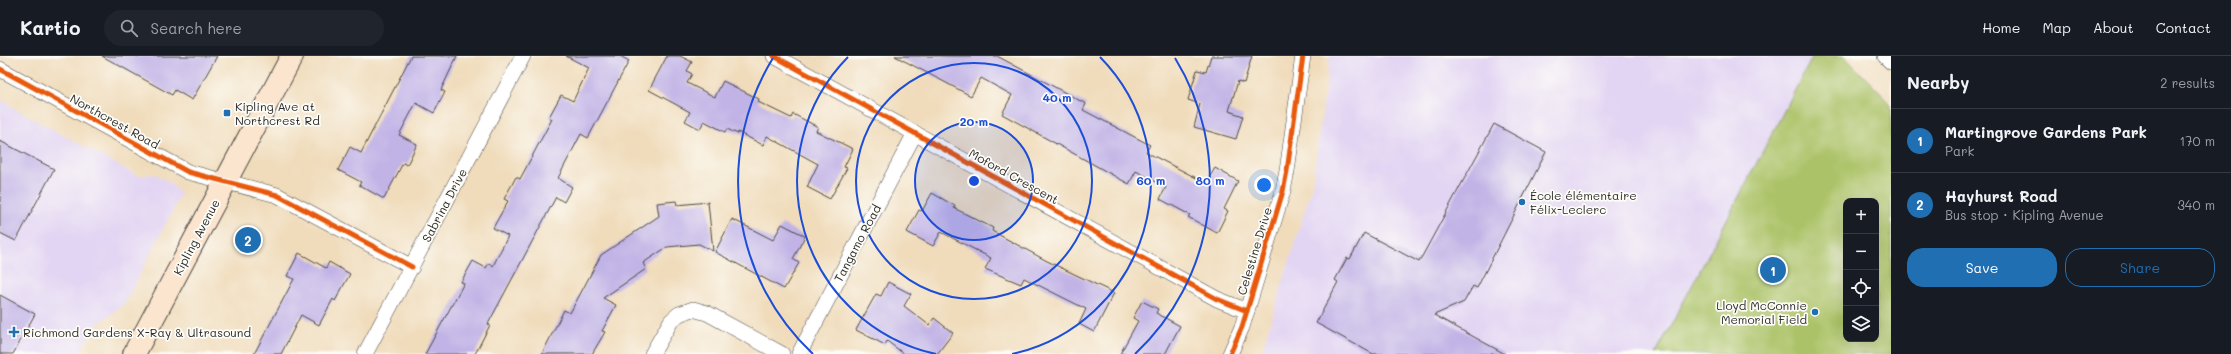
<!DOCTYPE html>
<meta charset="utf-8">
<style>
body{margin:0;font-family:Mali,sans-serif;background:#20242c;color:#f1f3f6}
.controls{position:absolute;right:12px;bottom:12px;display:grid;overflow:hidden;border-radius:8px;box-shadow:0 4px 16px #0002}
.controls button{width:36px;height:36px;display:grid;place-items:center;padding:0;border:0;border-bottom:1px solid #363941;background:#171b24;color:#f1f3f6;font:20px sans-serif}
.you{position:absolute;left:1264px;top:129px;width:14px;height:14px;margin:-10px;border:3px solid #fff;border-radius:50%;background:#1a73e8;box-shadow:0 0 0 6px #1a73e833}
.badge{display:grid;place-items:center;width:26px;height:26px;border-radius:50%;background:#1f6fb2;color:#fff;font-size:13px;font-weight:700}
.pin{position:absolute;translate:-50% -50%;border:2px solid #fff;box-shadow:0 1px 4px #0006}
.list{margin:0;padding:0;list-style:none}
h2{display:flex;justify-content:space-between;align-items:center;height:52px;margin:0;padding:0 16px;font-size:17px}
h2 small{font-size:13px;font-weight:400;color:#9ea1a6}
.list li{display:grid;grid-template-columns:26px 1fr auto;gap:12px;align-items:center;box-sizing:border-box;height:64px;padding:0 16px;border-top:1px solid #363941}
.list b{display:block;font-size:15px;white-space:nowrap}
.list p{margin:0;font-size:13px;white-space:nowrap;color:#9ea1a6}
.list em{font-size:13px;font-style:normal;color:#9ea1a6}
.actions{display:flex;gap:8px;padding:12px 16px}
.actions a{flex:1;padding:9px 0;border:1px solid #1f6fb2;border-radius:16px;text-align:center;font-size:14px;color:#1f6fb2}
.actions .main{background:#1f6fb2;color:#fff}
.icon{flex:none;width:22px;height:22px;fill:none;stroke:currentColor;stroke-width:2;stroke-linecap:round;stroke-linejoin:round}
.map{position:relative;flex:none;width:1891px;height:298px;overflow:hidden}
header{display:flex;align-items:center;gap:24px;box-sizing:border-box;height:56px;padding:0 20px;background:#171b24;border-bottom:1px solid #363941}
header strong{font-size:19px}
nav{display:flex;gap:22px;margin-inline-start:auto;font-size:14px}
.search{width:280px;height:36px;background:#20242c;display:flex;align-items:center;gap:10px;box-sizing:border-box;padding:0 14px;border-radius:22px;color:#9ea1a6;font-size:15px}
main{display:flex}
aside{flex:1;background:#171b24}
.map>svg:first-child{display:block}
.built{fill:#e2d4f3}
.green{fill:#acc267;stroke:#6c7649;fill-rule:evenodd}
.building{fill:#c1b3e6}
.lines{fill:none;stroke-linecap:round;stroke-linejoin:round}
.minor-casing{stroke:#494641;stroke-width:16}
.secondary-casing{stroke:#494641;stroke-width:24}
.minor{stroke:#fff;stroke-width:15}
.secondary{stroke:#fbe5cf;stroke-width:22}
.cycleway-casing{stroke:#fdfcf7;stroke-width:8}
.cycleway{stroke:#e8590c;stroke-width:5}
.ring{fill:none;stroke:#1d4ed8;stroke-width:2}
.poi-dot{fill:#1f6fb2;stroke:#fdfcf7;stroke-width:1.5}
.labels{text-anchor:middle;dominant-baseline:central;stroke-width:3.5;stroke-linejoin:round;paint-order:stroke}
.poi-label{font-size:12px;fill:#2b2b2b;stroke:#fdfcf7;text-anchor:start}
.street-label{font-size:12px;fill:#2b2b2b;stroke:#fdfcf7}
.centre{fill:#1d4ed8;stroke:#fdfcf7;stroke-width:2}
.ring-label{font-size:12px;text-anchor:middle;font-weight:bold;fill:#1d4ed8;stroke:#fdfcf7;stroke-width:3.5;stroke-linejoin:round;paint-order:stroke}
</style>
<header>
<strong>Kartio</strong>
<div class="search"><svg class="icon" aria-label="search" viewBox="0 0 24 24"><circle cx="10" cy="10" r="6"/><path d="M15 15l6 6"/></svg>Search here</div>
<nav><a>Home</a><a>Map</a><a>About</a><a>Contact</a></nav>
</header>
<main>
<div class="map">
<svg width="1891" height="298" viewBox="0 0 1891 298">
<rect width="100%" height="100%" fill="#fdfcf7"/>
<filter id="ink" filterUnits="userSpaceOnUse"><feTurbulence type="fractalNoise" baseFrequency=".025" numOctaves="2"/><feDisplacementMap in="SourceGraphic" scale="8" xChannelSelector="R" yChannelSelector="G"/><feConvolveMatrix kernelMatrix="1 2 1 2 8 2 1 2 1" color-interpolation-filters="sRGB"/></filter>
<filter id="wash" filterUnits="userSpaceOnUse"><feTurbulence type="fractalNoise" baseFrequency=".012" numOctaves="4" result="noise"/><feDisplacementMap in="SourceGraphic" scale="16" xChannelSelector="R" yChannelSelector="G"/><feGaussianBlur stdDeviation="0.9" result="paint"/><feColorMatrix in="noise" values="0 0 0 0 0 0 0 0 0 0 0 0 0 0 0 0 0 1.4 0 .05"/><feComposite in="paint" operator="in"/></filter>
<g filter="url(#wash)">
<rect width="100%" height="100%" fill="#f0dcbb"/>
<g class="built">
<polygon points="1330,0 1813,0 1656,298 1261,298 1312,131"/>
<polygon points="0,43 24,58 138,120 155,118 169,126 181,138 125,247 93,272 79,298 0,298"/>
</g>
<path class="green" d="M1813,0H1844L1891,48V298H1656ZM1846,145H1876V283H1846Z"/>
<g id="blocks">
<g class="building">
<polygon points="102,0 217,0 192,44 175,34 172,39"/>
<polygon points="411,0 457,0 441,34 445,36 434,57 416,47 399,79 417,88 407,109 403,107 384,143 359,129 361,126 338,114 350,91 361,97"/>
<polygon points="566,0 620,0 629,5 588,82 581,78 558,122 572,131 564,146 556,141 488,268 490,269 475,298 425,298 464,227 461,226 473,205 486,212 489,207 493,210 508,180 493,172 508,145 504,143 516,121 520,123 552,63 549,61 561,39 573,45 589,12"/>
<polygon points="667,0 680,0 692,6 687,15 692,18 687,27 715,41 723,25 759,43 758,46 791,62 793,58 818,71 816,75 853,93 844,111 847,112 830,143 807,131 818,108 767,80 763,89 738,76 738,78 727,73 725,76 704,65 700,73 685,65 690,56 649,34"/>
<polygon points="895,0 997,0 1086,48 1083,54 1150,89 1146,96 1206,127 1215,112 1238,125 1224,153 1228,155 1217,177 1188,161 1190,159 1160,143 1166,131 1136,115 1129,128 1002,58 1012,39 981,22 971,40"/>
<polygon points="1211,0 1252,0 1244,27 1238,25 1229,55 1243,60 1236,83 1194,71 1200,48 1188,44 1197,14 1206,16"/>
<polygon points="1494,68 1546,96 1477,232 1473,230 1464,246 1434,259 1505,298 1373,298 1316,267 1338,226 1335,224 1347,202 1350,203 1364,177 1419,206"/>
<polygon points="0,85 54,113 16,185 0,177"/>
<polygon points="932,137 955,150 954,152 993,172 992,175 1047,205 1114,237 1094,276 1079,268 1086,253 1024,222 1021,228 985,213 991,202 941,176 933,190 907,176 919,154 922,155"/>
<polygon points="676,145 677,149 708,146 713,195 699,188 667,191 643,207 646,213 603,242 616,249 602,275 605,276 592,298 542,298 564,254 570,257 601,199 659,160 657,147"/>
<polygon points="732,163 773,184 782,168 805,180 793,203 799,207 784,233 715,196"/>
<polygon points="299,197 326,212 329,206 350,218 335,245 333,243 319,269 301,259 281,298 254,298 294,223 287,220"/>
<polygon points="888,226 911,238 904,250 929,269 934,262 953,277 937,298 904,298 887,285 885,289 856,274 876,238 881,240"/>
<polygon points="0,239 35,258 13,298 0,298"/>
<polygon points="1142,245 1158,253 1156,257 1180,270 1165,298 1120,298 1138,265 1133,262"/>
</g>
</g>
</g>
<g filter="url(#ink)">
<use href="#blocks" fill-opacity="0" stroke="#494641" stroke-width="1"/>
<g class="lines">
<defs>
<g id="minor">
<polyline points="774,0 1217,243 1247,255"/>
<polyline points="1885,0 1891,6"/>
<polyline points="0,13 188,116 277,139 412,211"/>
<polyline points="365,298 523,0"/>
<polyline points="652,298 671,265 679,258 693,253 707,257 782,298"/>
<polyline points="799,298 915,77"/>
<polyline points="1230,298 1242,271 1283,135 1287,115 1303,0"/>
</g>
<polyline id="secondary" points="134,298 292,0"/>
</defs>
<use href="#minor" class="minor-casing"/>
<use href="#secondary" class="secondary-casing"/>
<use href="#minor" class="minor"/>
<use href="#secondary" class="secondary"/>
<defs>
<g id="cycleway">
<polyline points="774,0 1217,243 1247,255"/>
<polyline points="0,13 188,116 277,139 412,211"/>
<polyline points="1230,298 1242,271 1283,135 1287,115 1303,0"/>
</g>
</defs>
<use href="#cycleway" class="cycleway-casing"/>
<use href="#cycleway" class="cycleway"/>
</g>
</g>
<circle cx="974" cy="125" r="59" fill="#1d4ed8" fill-opacity=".12"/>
<g class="ring">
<circle cx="974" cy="125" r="59"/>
<circle cx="974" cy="125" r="118"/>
<path d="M936 298A177 177 0 0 1 848 1M1100 1A177 177 0 0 1 1012 298"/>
<path d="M813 298A236 236 0 0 1 773 2M1175 2A236 236 0 0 1 1135 298"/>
</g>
<g class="poi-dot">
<rect x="223" y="53" width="8" height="8" rx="2"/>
<circle cx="1522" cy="146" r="4"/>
<circle cx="1815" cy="256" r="4"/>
<path d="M12 270h4v4h4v4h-4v4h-4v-4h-4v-4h4z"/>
</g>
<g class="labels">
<g class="poi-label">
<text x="235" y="50">Kipling Ave at<tspan x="235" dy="14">Northcrest Rd</tspan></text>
<text x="1530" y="139">École élémentaire<tspan x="1530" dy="14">Félix-Leclerc</tspan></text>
<text x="1807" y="249" text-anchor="end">Lloyd McConnie<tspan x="1807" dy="14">Memorial Field</tspan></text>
<text x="23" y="276">Richmond Gardens X-Ray &amp; Ultrasound</text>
</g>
<g class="street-label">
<text transform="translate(115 65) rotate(29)">Northcrest Road</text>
<text transform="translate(1014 120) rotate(29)">Moford Crescent</text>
<text transform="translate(444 149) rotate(-62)">Sabrina Drive</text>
<text transform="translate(196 181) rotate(-62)">Kipling Avenue</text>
<text transform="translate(857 187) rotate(-62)">Tangamo Road</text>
<text transform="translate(1254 195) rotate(-73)">Celestine Drive</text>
</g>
</g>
<circle cx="974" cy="125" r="6" class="centre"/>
<g class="ring-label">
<text x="1057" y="46">40 m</text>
<text x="974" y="70">20 m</text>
<text x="1151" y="129">60 m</text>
<text x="1210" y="129">80 m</text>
</g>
</svg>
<div class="controls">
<button>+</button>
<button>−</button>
<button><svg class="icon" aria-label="locate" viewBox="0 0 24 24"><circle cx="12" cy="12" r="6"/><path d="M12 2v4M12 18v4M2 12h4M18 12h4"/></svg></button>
<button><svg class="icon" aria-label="layers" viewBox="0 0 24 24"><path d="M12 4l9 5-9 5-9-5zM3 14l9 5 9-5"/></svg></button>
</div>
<div class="you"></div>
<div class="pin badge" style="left:1773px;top:214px">1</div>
<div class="pin badge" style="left:248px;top:184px">2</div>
</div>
<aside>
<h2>Nearby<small>2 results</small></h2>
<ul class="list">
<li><span class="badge">1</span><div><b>Martingrove Gardens Park</b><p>Park</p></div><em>170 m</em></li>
<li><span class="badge">2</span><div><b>Hayhurst Road</b><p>Bus stop · Kipling Avenue</p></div><em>340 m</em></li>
</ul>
<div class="actions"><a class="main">Save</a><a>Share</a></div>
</aside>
</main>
